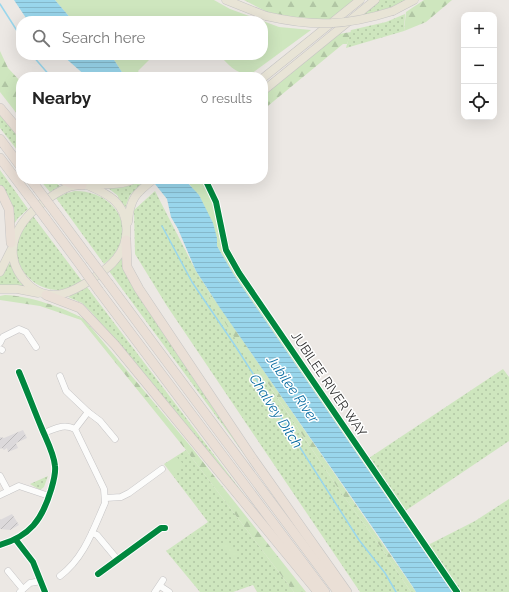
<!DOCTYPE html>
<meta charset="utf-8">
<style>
body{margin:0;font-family:Raleway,sans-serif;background:#f2f2f2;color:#222}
.controls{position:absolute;right:12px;top:12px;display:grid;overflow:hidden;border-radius:8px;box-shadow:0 4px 16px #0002}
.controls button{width:36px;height:36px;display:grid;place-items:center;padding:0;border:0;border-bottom:1px solid #e0e0e0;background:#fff;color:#222;font:20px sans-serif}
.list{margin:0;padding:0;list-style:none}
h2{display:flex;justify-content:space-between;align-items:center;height:52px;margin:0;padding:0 16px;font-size:17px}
h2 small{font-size:13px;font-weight:400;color:#767676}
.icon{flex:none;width:22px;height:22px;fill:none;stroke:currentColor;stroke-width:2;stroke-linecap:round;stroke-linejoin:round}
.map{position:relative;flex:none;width:509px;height:592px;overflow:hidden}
.search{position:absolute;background:#fff;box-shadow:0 4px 16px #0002;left:16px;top:16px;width:252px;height:44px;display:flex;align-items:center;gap:10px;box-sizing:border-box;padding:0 14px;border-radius:16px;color:#767676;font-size:15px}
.panel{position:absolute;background:#fff;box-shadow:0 4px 16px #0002;left:16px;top:72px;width:252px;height:112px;border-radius:16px}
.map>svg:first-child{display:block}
.industrial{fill:url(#industrial-furrows)}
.grass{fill:url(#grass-dots)}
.forest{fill:url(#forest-firs)}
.park{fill:#cee6be}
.water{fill:url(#water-rules)}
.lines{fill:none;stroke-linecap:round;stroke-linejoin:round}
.stream{stroke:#99d6ec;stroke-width:1.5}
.minor-casing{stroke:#c5c4c5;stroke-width:7}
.major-casing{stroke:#c6c5c4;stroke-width:9}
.highway-casing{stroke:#c6c5c4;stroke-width:10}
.minor{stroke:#fcfcfb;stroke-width:6}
.major{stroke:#e8e4d6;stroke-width:8}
.highway{stroke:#eadfd6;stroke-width:9}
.major-bridge-casing{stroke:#c6c5c4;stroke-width:9;stroke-linecap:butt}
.highway-bridge-casing{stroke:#c6c5c4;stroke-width:10;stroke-linecap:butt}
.major-bridge{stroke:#e8e4d6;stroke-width:8}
.highway-bridge{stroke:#eadfd6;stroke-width:9}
.cycleway-casing{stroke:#fff;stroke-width:8}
.cycleway{stroke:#00873e;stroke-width:6}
.labels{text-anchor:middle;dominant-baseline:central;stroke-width:3;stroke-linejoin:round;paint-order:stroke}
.street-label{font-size:13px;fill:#2e2e2e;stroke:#fff}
.water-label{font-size:14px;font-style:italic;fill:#0d6fa3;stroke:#fff}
</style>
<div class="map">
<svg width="509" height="592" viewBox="0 0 509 592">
<defs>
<pattern id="industrial-furrows" width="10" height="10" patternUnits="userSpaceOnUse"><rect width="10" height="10" fill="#dcd9db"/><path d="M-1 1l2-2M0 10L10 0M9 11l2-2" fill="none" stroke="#bdbbbc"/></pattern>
<pattern id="grass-dots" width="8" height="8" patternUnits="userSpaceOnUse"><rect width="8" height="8" fill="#cee6be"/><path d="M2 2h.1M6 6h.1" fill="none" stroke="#b1c6a4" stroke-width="1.8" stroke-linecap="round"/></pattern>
<pattern id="forest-firs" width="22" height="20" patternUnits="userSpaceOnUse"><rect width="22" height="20" fill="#cee6be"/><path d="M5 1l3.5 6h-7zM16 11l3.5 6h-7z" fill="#b1c6a4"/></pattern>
<pattern id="water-rules" width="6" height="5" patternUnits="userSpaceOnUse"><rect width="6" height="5" fill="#99d6ec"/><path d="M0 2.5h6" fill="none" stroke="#84b8cb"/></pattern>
</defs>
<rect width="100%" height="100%" fill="#ece8e4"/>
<g class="industrial">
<polygon points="23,430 27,438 16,443 18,448 8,452 7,448 4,450 2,448 0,449 0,437 4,438"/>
<polygon points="12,514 19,525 10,530 0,529 0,520"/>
</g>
<g class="grass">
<polygon points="379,0 412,0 359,19"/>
<polygon points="405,14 404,31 346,48 351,30 386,22"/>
<polygon points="0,112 21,140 21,155 0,128"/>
<polygon points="0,170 28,209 18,218 14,224 7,195 0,185"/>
<polygon points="39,179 51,179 60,186 50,192"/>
<polygon points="139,179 146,179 130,195 125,208 117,195 108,188"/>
<path d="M75,191C119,191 141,236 104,264L56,198L67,193Z"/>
<polygon points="155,191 196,271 210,293 209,296 342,494 383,550 411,592 360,592 167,306 135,254 134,210"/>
<path d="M33,216L82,281C74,285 67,290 58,290C28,290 6,257 21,230C23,225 29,220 33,216Z"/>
<polygon points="123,257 275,496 109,271"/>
<polygon points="10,263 18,280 25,287 0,286 0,276"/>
<polygon points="87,287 261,517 92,313 82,303 68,297"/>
<polygon points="503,369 509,377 509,441 405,511 369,458"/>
<polygon points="186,450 294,592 257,592 253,585 233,592 200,592 166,551 208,522 164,464"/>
<polygon points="48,476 44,487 40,490 30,484"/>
<polygon points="509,499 509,592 460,592 428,545 475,521"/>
</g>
<g class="forest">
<polygon points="244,0 354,0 328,21 277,17"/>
<polygon points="424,0 452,0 426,22 404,31 406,12"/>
<polygon points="351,32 347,44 343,44 263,110 263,95 339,34"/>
<polygon points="0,51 8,68 21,82 21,119 0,92"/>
<polygon points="210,293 416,592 411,592 383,550 342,494 269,385 232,334 209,296"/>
<path d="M5,295C29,296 63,307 84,319L192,448L306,592H294L186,450L81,320L40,306L0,300V296Z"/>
</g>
<g class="park">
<path d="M55,0H214L230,9L279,27L311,30L251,74C236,75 228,64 219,55H263V21H73Z"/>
<polygon points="111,55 154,55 138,71 142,77 125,77"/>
<polygon points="186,179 208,179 220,208 230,249 246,277 460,592 452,592 234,275 217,246 217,238 199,195 195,192"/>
<polygon points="177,457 183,464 179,473 173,472 166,464"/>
<polygon points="228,541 238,554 232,559 222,547"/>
</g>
<g class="water">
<polygon points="14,0 55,0 73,21 28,21"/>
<polygon points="62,55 111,55 125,77 87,77"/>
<polygon points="151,179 184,179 199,195 213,223 217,238 217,246 234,275 452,592 416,592 413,587 382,541 220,308 196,271 178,229 171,217 167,199"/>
</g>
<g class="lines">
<g class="stream">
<polyline points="0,4 21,37"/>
<polyline points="32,55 51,77"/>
<polyline points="162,226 192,282 236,347 359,540 385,573 396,592"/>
</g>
<defs>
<g id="minor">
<polyline points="0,343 3,337 19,329 26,332 36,347"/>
<polyline points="0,349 2,350"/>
<polyline points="60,376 66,391 88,412 100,421 115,439"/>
<polyline points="75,429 88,412"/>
<path d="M44,433C55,429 63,423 75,429L104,489L105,503C93,530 84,558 60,576"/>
<polyline points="0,476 8,491"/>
<polyline points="0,495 19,486 49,496"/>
<polyline points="106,498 121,497 129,493 162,469"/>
<polyline points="92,533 97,535 117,559"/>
<polyline points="16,540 33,562 45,592"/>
<path d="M0,545C30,536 42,520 51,490C53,483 56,474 55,466C54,454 47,441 42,429C34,410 27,391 19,372"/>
<polyline points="8,571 22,588"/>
<polyline points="98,574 161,528 165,528"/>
<polyline points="160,586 169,592"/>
<polyline points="20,592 30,583 41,581"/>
<polyline points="155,592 163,580"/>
</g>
<g id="major">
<polyline points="226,0 266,16"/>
<polyline points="393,11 414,0"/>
<polyline points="263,78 360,0"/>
<polyline points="263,91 375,0"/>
<path d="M87,185C96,189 106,193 114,200C131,216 130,243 115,260C109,268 100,273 92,279C73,292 52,303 31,287C0,259 12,227 41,204C50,197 58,191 69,187C91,181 113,189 135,179"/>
<path d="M128,222C130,198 136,193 154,179"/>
<polyline points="0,272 11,250"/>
<polyline points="0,289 17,289 38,293"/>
</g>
<g id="highway">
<polyline points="0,108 21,133"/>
<polyline points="0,139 21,167"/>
<polyline points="0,158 28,195"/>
<polyline points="30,179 37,188"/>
<polyline points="60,179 70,183 82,185"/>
<polyline points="0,190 9,209 11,243"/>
<polyline points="55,212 90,259"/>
<polyline points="46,219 81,266"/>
<polyline points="126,240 127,267 139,289 253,459 347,592"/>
<polyline points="109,284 338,592"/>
<polyline points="99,291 325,592"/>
<polyline points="46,295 80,308 115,345 318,592"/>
</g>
</defs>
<use href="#minor" class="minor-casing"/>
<use href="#major" class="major-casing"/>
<use href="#highway" class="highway-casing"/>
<use href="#minor" class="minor"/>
<use href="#major" class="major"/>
<use href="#highway" class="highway"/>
<defs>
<path id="major-bridge" d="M266,16C314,27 346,26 393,11"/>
<g id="highway-bridge">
<polyline points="37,188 55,212"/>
<polyline points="28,195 46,219"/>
<polyline points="90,259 109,284"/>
<polyline points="81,266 99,291"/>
</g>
</defs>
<use href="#major-bridge" class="major-bridge-casing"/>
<use href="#highway-bridge" class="highway-bridge-casing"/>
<use href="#major-bridge" class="major-bridge"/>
<use href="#highway-bridge" class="highway-bridge"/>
<defs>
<g id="cycleway">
<polyline points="205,179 216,202 226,250 239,273 457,592"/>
<polyline points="16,540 33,562 45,592"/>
<path d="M0,545C30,536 42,520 51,490C53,483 56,474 55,466C54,454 47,441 42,429C34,410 27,391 19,372"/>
<polyline points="98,574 161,528 165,528"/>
</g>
</defs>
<use href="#cycleway" class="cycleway-casing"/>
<use href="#cycleway" class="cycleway"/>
</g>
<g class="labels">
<g class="street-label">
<text transform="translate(329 384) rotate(56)">JUBILEE RIVER WAY</text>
</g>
<g class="water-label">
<text transform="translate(293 389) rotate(55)">Jubilee River</text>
<text transform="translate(276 411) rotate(57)">Chalvey Ditch</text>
</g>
</g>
</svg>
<div class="controls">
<button>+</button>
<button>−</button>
<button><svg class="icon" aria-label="locate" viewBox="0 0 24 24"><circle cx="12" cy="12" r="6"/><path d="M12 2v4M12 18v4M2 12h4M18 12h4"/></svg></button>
</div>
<div class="search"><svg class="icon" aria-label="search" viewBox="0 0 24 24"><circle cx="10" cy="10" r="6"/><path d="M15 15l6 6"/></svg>Search here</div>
<section class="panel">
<h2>Nearby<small>0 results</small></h2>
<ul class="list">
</ul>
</section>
</div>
